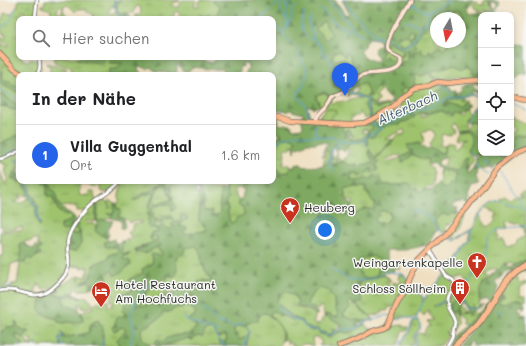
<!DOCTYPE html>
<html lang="de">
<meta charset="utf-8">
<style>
body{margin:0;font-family:Mali,sans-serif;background:#f6f6f6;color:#202124}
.controls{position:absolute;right:12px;top:12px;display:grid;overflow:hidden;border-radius:8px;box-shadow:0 2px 6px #0003}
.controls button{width:36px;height:36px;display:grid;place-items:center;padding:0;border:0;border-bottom:1px solid #e0e0e0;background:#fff;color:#202124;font:20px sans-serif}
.compass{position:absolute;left:430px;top:12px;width:36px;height:36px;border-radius:50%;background:#fff;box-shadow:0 2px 6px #0003;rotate:190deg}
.you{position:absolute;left:325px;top:230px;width:14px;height:14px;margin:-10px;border:3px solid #fff;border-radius:50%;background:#1a73e8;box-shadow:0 0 0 6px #1a73e833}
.badge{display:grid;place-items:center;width:26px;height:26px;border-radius:50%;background:#2563eb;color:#fff;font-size:13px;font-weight:700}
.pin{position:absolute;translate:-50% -33px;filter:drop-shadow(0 1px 2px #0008)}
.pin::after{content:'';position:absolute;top:21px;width:14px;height:12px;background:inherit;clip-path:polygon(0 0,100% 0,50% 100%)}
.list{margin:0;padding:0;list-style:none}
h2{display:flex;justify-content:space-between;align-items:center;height:52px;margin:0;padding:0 16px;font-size:17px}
h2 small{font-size:13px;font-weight:400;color:#757577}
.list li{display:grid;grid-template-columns:26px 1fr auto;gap:12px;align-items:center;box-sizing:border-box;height:60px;padding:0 16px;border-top:1px solid #e0e0e0}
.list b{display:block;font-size:15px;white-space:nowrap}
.list p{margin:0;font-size:13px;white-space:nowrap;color:#757577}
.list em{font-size:13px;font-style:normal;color:#757577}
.icon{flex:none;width:22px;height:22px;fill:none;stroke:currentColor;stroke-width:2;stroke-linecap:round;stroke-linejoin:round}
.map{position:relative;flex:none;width:526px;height:346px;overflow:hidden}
.search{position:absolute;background:#fff;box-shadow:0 2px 6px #0003;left:16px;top:16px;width:260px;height:44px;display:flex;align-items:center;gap:10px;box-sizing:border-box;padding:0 14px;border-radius:8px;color:#757577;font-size:15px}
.panel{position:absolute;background:#fff;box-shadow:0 2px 6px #0003;left:16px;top:72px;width:260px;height:112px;border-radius:8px}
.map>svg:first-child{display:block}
.grass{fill:url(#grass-tufts);stroke:#65774c;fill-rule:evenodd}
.forest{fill:url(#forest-firs);stroke:#556a46;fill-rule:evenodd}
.pitch{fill:#9fc36d;stroke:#65774c}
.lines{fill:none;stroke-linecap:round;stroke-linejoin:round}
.stream{stroke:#5da1d2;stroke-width:1}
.tertiary-casing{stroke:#706a5f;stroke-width:4.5}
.secondary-casing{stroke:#706a5f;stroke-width:5}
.primary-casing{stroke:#706a5f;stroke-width:6}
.motorway-casing{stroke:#706a5f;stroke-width:7}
.tertiary{stroke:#fff;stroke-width:3}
.secondary{stroke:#fee3d2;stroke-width:3.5}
.primary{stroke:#fcba8e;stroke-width:4.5}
.motorway{stroke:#fcba8e;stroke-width:5.5}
.labels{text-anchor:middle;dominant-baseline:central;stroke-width:3;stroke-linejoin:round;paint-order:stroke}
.poi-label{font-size:12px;fill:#2b2b2b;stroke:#f6f6f2;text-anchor:start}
.water-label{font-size:13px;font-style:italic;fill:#3f5a6e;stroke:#f6f6f2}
</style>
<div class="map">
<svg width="526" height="346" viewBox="0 0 526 346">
<defs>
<pattern id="grass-tufts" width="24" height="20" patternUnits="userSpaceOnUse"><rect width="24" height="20" fill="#9fc36d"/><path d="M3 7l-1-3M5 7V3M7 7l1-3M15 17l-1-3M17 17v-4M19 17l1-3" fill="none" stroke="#829f5a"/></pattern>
<pattern id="forest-firs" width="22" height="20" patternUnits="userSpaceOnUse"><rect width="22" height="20" fill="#7fa960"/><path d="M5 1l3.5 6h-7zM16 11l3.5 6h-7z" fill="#688a4f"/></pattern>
</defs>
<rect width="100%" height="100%" fill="#f6f6f2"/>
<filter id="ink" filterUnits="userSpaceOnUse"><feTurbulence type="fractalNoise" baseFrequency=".025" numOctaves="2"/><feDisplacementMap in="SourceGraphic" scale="8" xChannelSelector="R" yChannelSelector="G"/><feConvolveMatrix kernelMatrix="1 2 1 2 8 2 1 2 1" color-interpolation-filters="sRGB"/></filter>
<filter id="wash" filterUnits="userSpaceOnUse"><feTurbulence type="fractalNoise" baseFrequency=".012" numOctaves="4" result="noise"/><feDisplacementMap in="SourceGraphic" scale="16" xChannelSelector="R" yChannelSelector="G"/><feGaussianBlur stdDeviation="0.9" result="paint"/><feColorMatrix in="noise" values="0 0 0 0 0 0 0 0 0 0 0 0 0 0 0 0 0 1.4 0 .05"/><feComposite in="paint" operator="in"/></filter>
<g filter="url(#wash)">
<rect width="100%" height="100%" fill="#efdfc0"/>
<g class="grass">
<polygon points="18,0 37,0 35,19 21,19 25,11 23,10 17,25 19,26 19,57 22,57 23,60 29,61 30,58 32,59 40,62 40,66 42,67 37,75 19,75 19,87 2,79 1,77 2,71 0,71 0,43 8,47 9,44 0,41 1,37 5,38 6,35 2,34 1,29 0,30 0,19 2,20 4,13 12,14 18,5"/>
<polygon points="45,0 60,0 60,1 61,0 115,0 113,6 113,7 111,6 110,10 109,10 109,13 114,13 115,11 121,18 120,19 119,18 115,19 93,19 93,18 94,18 93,14 87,12 87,9 78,9 75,12 68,5 67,6 65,4 63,10 60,5 57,11 59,15 63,10 69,19 71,19 52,19 52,18 50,17 51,10 42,7 42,5 44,5"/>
<path d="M120,0H172V1H174V0H180L179,2H174L173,5L176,7H179L182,0H197L194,5L197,7L200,0H213L214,3L216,4L220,8L215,16L209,15L202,16L200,14C202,19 206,17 211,17L212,18L211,19H174L180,16V14L178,13L177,11H175L173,18L169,17V19H136V17L135,15H140L141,10L140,7L136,6L134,13C123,11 118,20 117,5L121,1Z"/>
<path d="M485,0H488L490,5L493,7L489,10L478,11L479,9C476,9 474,8 473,5L476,1L479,5H483V3Z"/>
<polygon points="447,9 453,13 454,10 460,11 464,17 445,18 446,17 441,15 441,13"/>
<path d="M433,21H436V42H448L447,46H445L444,49L441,46L438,47L431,52L430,50L428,51L429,53C424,56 421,53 417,50L416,52L412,53L415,45L413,43L420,33L421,30L422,29L426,30L429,24Z"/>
<polygon points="322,22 325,22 327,28 333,34 326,40 316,29"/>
<polygon points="412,30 414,31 414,34 412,38 409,38 411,41 405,45 403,46 397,39 397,37 404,35 408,36 407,32 410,32"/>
<polygon points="389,41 402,50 403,53 401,57 403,56 408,49 409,55 407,55 409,59 406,62 403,61 396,68 393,70 391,67 393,61 387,59 382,59 381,58 381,52 379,50 383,48"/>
<polygon points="339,51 349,54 354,67 350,67 346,60 343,59 332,60 334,52"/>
<polygon points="53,57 75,57 76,58 88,62 104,62 104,57 109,57 109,59 111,63 123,63 117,69 109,71 109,75 70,75 70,73 72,73 72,71 71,70 72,67 64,66 54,62 55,58"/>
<polygon points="47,63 67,69 64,73 60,72 58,75 51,75 50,73 50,71 49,70 51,66 46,65"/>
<path d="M450,65H457L461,69L466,67L473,69L472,73C476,74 479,75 480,80H465L464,77L462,78L460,75L451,77V78L444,79V80L441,79V77L439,76V79H436V78L431,76L432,71L434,70H437L440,67L443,69Z"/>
<path d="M430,72L431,73V77L435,78V83L430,86L441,84L443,86L442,90H439L435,93L432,94L431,97L427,99L428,101L425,104C416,102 410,109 401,109L400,103L405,99L402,95L400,91L406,87L409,89L414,86L415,75L421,76Z"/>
<polygon points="364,83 365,83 366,88 369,93 367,97 365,98 355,93 358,89 357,87"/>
<path d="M377,88H379L381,89L376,98L379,99V101L373,104L368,100C373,95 371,92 377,88Z"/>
<polygon points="325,92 326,94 328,94 331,99 331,103 334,104 336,102 345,101 347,103 349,100 360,98 366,99 367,101 365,105 369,112 370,117 365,119 359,111 359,115 351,118 351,123 365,123 368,125 371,125 373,126 372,129 368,132 366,129 362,130 363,133 368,132 368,134 361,139 352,140 349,138 352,138 352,135 345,130 346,133 343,133 342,127 334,122 334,120 329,120 328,122 315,123 328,103 320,106 319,104 318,101 316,99 316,95 324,93"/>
<polygon points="459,97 462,97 462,100 459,100 466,100 465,103 463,103 461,107 453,104 444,104 444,103 447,100"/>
<path d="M368,102H369C377,108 378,108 388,105L396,114L384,119L381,116L372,118L371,111L368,106Z"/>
<polygon points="0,106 7,107 13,110 19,110 19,136 6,140 4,143 0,143"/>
<path d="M463,108L466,109L467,113H470L465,120L466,130H460L459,132L465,131L471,135L472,142L467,150L470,152V155L474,160L466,170H465L467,166L466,157L458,171H450L456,176L455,183L449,186L447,188L445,189L439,186L437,184L440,180L439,174L442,169H443L445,172H446L447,170L445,169V163L447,158L443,155L445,150V149L443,152C438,154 435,149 430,148L429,144L434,136L433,131L431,130H427L426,132H422L424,142L422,144H420L419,143L411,145L408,148L413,151L401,158L400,156C396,154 390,158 385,160L386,162L401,158L402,160C408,159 409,157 414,155L424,160L425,159H428L427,163L428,165L427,166L431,168L433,173V185L427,187L420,193L417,190H413C409,179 401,185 393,185C390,185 387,185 383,185L379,177L376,178L374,175L372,179L368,180L351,181V173H358L359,177L366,174L371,168L372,169L377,168L376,164L378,162L375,160C381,154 387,147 393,142V139L398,135L405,134V132L404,130L400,131L398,133L393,134V135L385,139L386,140L391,139L392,140L375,159L369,149C367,154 372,159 374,163L372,164L370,163L359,167L357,164C353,165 348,166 344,162L332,164H330L329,158L327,164L323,165L325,156H322V154H325V150H327L332,158L336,155V151L334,149L338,148L337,158H335V160L337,161L338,158H339V160L344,161L346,156L348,153V148H346L348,144L361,142L364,140H365L368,146L367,138L370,136H371L390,123C403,129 415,109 428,113L421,115V117H423C432,112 439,109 449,113L451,116L452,112L458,113L459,115L462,113L461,111L463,110ZM453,123L458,132L456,140L464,139L465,140L461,141L460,143L461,144L459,145L456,150L453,148L454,144L453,143H446V147L445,148V146L440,145L442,134L451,135L452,132L454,133L453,129H452L451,126Z"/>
<polygon points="511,117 526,124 526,123 526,133 524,136 516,135 511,139 511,132 514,131 514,130 511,127"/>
<polygon points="477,120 481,120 481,129 478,130 473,130 473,131 476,132 478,134 481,134 481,138 480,139 481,141 481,144 480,142 477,142 467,130 469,123"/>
<path d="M292,137L296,141L294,146H291V149L286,148L284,149L285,154L284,162H282L283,164H288L290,169L289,172C276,173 277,171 276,159C276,156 275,153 274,149L282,139Z"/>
<path d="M19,150V162L13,158L19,164L18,166L17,167L18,170C14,172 12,174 12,179H16L17,181L23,183L25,188H28V195H26V196L24,195H19V197H22L17,201H14L13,202L22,203L23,202L29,198L32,203L36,208V217L39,225L41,226L38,218V206L35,202L36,200L33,196L31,195C32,190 31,188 28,185V181H44L43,183L47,184V195L52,197L59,212L68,215L73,219L60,225V229L64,231L68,230L69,229H73L77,223L73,228L77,229L79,231V234H70L67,246L69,251H77V248L79,247L80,245L81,244L80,231L79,230L77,223L85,211H77V207L70,206L60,207L56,197V192L50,188L49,181H98L96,188L94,186L79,184V187L80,188L79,195L85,196V195H89V192H94L95,199L97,200L104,195V201L107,202L108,205L109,206V209L111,207L108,204V201H110L114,203L115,209L112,217L97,222L98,207L97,205V202L95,201L93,203L95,202C94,206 96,207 96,210C96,214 95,217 96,221H86L87,224L93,223V224L96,225C94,231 97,233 103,236L105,238L107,237L108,241L104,242L106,247H115L118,248V250L116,253L109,255V258L97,263L92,266L93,269L91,274H93L92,277L90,276V279L85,280L81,284L84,282H89L91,285L90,286V288L88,290H81L80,291L76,288L74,294L69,292L66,295H54V293L59,291C59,284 64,284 69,281C71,280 73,278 75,277L78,278L79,282V277H77V276L86,277L88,270V267L80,268V266L74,267V266H72L69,271V262C68,271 64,277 57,283L58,285L57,286L58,290L53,291L50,290L52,288H49L43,290L39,284L38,283V285L39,286L37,287L36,289V292L31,294L28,293L34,295H41L42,297L45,295H47V299L45,302L43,300H41L40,306L38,308C43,316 50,317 58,319V322L64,323L69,322L74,323L83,321L82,313L85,311V310L94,308L92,306L85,308L84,309L82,308V305L80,304L79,303V310L66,305L62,298V297C66,297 70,295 73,296C80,297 79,301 86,296L94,305L100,301H109L107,306H112L113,302L110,300L113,295L108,289L109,284L104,281L108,279L107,276L106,274L111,271L113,272L114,275H116C120,273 128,266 131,265L130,261L123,259V257L131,253L123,254L122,251V248L121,245L124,242L123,241L128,239V242L131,241L130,240L131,237L128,232L131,230L133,224L141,223V221H133L129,223L126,219L123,220L122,218L119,217V215L120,213L121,209H117V204L119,203V195L122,183L119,185L118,189H115V191L113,192V193H110L109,191L106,193L101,191L99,186L100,181H162L161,184L156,186L155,189L141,194L136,199L137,200L142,196L151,193L153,195C151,200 147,206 150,211L149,214H147L149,218L148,219V224L151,229L152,227L158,230V232L152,233L150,238L151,240L153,239L151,238L152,236L157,237V241L135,249V250L147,245L135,252L136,253L142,251L143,253L146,254L150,252L151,250L157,247L159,251H161L162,255L160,257L157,255L152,254L151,255L153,257L152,264L142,269L143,273L135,277L131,278C129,282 130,284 129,287L125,284L128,287H129L130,286L133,290L130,292H128L123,294L127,298L125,302V308L123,309L122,311L125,313V316L116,318L115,325L112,327L114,331L122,327L126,330L117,339L119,346H103C102,333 106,333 98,320L93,322L90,325V330L88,333L63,338V333L61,332L62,337H59V339L61,346H36L37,343H35L34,345H32L31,343L32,340H30L28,337L26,340L30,345L33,346H24L22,342L18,340L16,337L17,335L22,337L23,338H24L25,333L29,332C24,330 18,329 17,323L15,321L16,327H8L4,329L2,332H0V290L4,288H2L0,289V256L3,255L2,242H0V232L13,231L15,230L21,231L23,227C16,227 9,231 1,230L3,227L0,226V213H1L0,207V170L4,182L6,183L7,182V178L4,171L5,170L4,168L6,167L5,164H3L1,163H0V159C7,157 12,152 19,150ZM34,239H38V245L41,246L42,248L40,249H37V250L41,253V254L30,260L29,259V257L28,256L25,263L17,262C26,256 18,250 20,243L25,245V241H31ZM16,263H20L17,284H12L14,285H11V289H12H9L10,287H5V285L8,284L11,264Z"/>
<path d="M166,181H194V183L196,184L197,185L195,193L196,194L199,193L198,198L200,203L199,219L207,230L185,235L183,231V227L180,225L184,221L181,219L178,221H176L173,225L174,227C171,231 166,228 162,226L160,228H155L156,221L161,220V222L159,223C163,222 166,219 171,219V220L173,218L160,220L154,219L152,211L154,207L162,204H170L172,208V210L174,209L176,207C173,204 172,200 173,197L171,195L170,189L172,188L166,184Z"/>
<polygon points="198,181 223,181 224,183 216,184 215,185 212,183 209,185 208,188 211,190 216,189 221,189 220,198 220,213 218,215 213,216 212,215 213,212 212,211 204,211 198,185"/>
<path d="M225,181H240L243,190L240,188H235L236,196L238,200H240L238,203C242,207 245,210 244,215L232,223H230L228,214V208L226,201L228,195L227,194Z"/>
<path d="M164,184C168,188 171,195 171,201L153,205C156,195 153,189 164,184Z"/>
<path d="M366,187C367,194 370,199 375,203V208L376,209L374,210L368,209V208C361,209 358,214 352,215L350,214V209L354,202L346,199L344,188Z"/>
<path d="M523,192H526V260L514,265L513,264L505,263L499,270H497L493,268C491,271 486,272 486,276L489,277L496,271C491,278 482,283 480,290C479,293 480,297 479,300L481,302H479L480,306L477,308L474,309L473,306V308H467L465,306L464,302L457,297V299H455L449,307C448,300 448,299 452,294H455L454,292L456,289L465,284L467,281L463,276C458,279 454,280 448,276V273L447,272L445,273L457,259L467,242L469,241L470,239H468L470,232H468L455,241L454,240L473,228L479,214L487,227L496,221L495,217L497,216L495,211L492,212L491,209H488L486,207L480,214H479C487,205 490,202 501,200L500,198L505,196C510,201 511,198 517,196L519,197H523L519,194ZM506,222L507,221L516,224L518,223L523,226L521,227L524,228L525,236L517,241L516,244L507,247L504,239H501L498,241L497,240L499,237L498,231L499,229L508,228Z"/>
<polygon points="380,211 386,211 389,213 390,218 384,223 377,223 374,220 378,213"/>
<polygon points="466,211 465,216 459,231 458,231 453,239 447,234"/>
<polygon points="452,213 457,215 458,217 450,225 448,225 448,223 446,224 447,225 445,228 447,230 445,233 443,232 442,233 439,228 437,228 434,220 443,214 447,215"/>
<polygon points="196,246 201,255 202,265 211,280 211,281 206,281 204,280 182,289 177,290 177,286 173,284 171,286 172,289 165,293 166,294 147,305 140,306 142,297 146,294 148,290 155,287 159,281 161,283 158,286 164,286 164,285 162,284 164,282 162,280 164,278 165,278 167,279 167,274 168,274 168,276 176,270 176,258 184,253 185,248"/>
<path d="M372,256L377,259L378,258L384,262V263L381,268H378V272L376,276C370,278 366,279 360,277L356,265L359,260Z"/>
<path d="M526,267V272L523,270L515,277L518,278V281L520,283L526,281V284L519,287L521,296H526V301L524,300L523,302L522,300C519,300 517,300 515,301C509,302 505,305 499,303V301L501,298L505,296L502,294L500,295L510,279Z"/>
<path d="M399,274L404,275L407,279V284L403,283L402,285L406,286L399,297V295H398L397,299V300L394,308L390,307L388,309L387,311L382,310V314L380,313L379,316L378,315L375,316L373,315L371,316L373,320C362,321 352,321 343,315L350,307L347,304L351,301C356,305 360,310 366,313L357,304L360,302H362L358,288L360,282H361L383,275L390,279V282L388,281H385L390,286L391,285V286H393V282L399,284L401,281L398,279Z"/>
<polygon points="445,274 452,279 455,284 447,299 433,307 447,301 450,313 456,311 455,316 456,319 456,321 458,322 456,325 455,325 452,331 450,329 446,332 448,334 446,335 448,337 440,346 414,346 416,343 415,336 419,333 424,334 425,330 428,326 430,327 427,321 433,320 429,315 429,311 428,310 424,316 419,311 417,317 414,317 412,319 405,317 396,319 392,317 408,286 421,295 423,299 422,301 423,302 427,296"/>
<polygon points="320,288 329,291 331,296 333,297 335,306 335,308 338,314 338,317 332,317 326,314 324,315 322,306 319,308 319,309 315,310 313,307 312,308 307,303 312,294"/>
<path d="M285,291L294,296L298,302L297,304L295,305L294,306L313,312L316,316L314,318L315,319L313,323L316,324L317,323L319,324L322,321L321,320C328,313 334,321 342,323L341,326H339L335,330L332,329L334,331L333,332L331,333L329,335L323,332H321L318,329C310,330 309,328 302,324L303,322C292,317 284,311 277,301L281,294Z"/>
<polygon points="459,306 464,312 460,313 460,314 470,311 469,313 471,313 474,310 476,314 478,313 479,314 465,325 461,323 462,321 462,320 456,315 457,311 455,309"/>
<polygon points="178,307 192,308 196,313 193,317 189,319 192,323 197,326 195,330 188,335 176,335 165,341 156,342 150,345 142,339 141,329 161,317 163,312 169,312"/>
<polygon points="274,311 279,315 300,321 308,329 312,331 317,330 320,333 326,335 328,338 333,334 339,333 341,331 361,326 365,324 368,328 373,330 338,346 320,346 319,345 322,344 319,338 317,338 317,337 312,338 313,346 308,344 301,344 299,346 292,346 292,343 287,343 287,339 284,340 282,332 282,338 280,346 246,346 248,336 239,340 238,338 234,333 234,328 238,326 245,326 246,324 254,321 257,321 262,313 267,313 273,320 273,318 270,315 271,312"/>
<path d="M416,320C425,324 417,332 413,337C416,341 413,342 412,346H402V341L409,332L413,322Z"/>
<polygon points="390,323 393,323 393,326 403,325 403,327 408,327 407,331 402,331 398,346 370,346 361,345 355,346 341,346 353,343 353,342 354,342 369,337 368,335"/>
<polygon points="211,329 215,332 218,338 225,335 227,339 226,341 220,343 222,346 163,346 168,344 170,344 188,338 192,340 198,336 201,337 205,331"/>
</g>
<g class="forest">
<path d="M115,0H120L121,1L117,5L118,12C121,15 124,14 127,13L130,16V19H114L117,17L120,19L121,18L115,11L116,10L113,6Z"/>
<path d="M213,0H335L346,15L349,13L342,0H473V1L471,5L469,4V7L467,9L469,14C477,12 485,14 493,10L491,8L493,7L495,9L497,7V5L494,2H491L492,5H490L488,0H492L499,2L500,6L495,10L498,15H481V80L477,75L472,73L473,69L466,67L463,69C453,66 454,62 443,69L441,68V69C438,70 435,70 432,71L431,76L436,77V79L431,77V73L430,72L421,76L415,75L414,86L409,89L406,87L400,91L402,94C400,97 397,101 394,103C390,106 383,106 378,109L376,107L375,108L371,105L369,102H368C368,109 372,114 373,120L378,124L386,118L402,112V108C408,110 410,108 413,103L414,105H416L418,100L421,99L423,100L424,104H425L428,101L427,98L431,97L432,94L435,93L439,90H442L443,86L441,84H448L449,86L451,88V90L456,91L457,95L458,96H459L458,92L462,90L461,87L466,83L467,84L469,83L481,81V85L473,83L472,84L474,86V88L479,91L480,93L472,91L471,94L476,95L481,99V101L478,99L476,96L469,95L447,100V101L449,102L444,103V104H453L461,107L463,102L468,104L469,106L466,107V109L463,108V110L457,113L452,112L451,116L449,113H444V111H437L429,113C421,110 422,113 415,115V117L405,122L403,121L400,125L393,124L390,123L376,133L374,137L372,138L370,136L367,138L369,145L368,146L365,140H364L361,142L348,144L346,147L345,152L339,148L331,149V153L333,157L332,158H330V155L327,150L323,152L322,151L324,150L325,146L329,144L328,143L318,142L317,143H306V145H304L303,147L300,145L299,148L296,147L295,152L294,146L296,141L292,138L282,139L274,149L276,158L274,157L273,153V140L280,135L279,133L273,132V128H274L273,123L275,124L276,123L275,118H277L279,121L278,124L283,125L284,124H287L288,125H291L293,129L302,128L303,126L301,118L300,117L304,114L303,113H299L290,110H289L287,112L285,110L279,111L274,109L273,75H244L246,74L247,69L248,70V65L245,63L241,64V65H243V67L240,66V71L237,75H223L224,71L223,69H208L192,67L189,71L185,72L177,64V72L175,73H165L160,71L157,72L150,67L148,69L139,66L138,69L141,73L145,75H109V69H116L122,64V63H109V57H163L171,60V57H202V60L213,63L216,57H246L242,60V61L247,57H253L249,58L248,62C254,55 263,57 273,57V19H211V17C206,17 202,19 199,14L204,16H216L220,8L216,4L214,3ZM447,9L449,13H451L454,10L460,11L464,17L460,18V42H454V43L453,42H448V45L447,46L446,45L444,49C438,45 438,48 431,52L429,50V53L426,54L422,53L421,48L417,50L416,52L412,53L417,46L415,45L413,43L420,34L422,29L426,30C429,26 429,21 436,21V18H445L447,17V15L441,16V13ZM322,22H325L327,28L332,34L326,40L316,29ZM412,30L414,31V34L413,35L411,38L409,37L411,41L405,45H403L397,39V36L404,35L409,36L407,32H410ZM369,38L377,39L381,42L380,45L375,48L374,53L375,52L376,53L375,55L376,56H377L379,62V63L363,57V55L360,51L365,46L366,42ZM389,41L395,44V46L398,47L402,50L403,53L401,57L403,56L408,50H409V55H407V57L409,59L406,62L402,61L395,69L393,70L391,67L393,61V60L387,59L388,57L386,56L382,59L381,57L383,53L382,51H380L379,50C383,46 387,47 389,41ZM339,51L345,57L346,54H349L354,67H350L346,60L343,59L332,60L334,52ZM364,83L365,84L366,88L369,93L367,97L365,98L357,94L352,93L351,91L352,89ZM377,88H379C384,92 386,98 392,100V101L389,104L378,106H376V103L373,104L368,100C373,95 371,92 377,88ZM346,90L348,94L346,96H349L350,94L360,98L366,99L367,101C364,104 365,109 369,112L370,118L365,123L367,125H371L373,126L372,129H370L368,132V134L361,139L351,140L348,136L352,135L349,129H346V133H344L341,124L314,121L311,116H310L307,106H310L313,108L320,106L318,100L316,99L317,97L316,95L325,92L326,94H328L331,99L336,95L337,93L344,91Z"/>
<path d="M511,42C515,46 521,43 526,45V75L520,74L518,78L513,79L511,81Z"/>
<path d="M75,57H104V62C98,64 96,62 91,61C83,60 81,62 75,57Z"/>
<polygon points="0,71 2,72 1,73 1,77 2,79 10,81 11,84 19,87 19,93 14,91 0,84"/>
<polygon points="1,94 9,99 17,105 16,107 17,108 19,108 19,110 10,109 7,107 0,106 1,101 0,95"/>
<polygon points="481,102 481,122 480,121 480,120 477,120 477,122 473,123 471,121 469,123 465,121 472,109"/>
<polygon points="460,130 470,131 476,137 477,142 480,142 481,144 481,153 511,153 511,139 516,135 524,136 526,133 526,147 515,151 492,169 489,168 484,169 472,170 476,162 476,158 479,156 478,155 473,156 470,152 467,151 472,142 470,135 465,131 458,131"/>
<path d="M17,136H19V150C12,152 7,156 0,159V143H4V141Z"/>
<path d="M393,139V142L386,147L380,156H379L375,160L379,162L376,164V167L378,168L376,172L375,171L372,173L370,172L372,169L371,168L366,174L359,177L358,173H351V181L363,180L365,177L368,180L370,179H372L374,174L376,178L379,177L382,182H383V185H396L404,183H410L413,190L417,188V190L420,193L425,189V190L432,189L437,184L439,186L445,189L447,188L450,184H454L455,183V176L452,172L448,171V169L458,171L466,157L468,158L467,160V163L465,170H466L471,163L467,171V173L468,174L471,170H477L476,178L478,180L476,182L477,183L479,182L478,184L475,186L473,185L470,191L468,196L470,198L469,200V205L463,202L457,203H455L453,206L454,208L457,207L458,209L456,211L459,212L457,215L452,213L449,216L443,214L440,216L439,218H437L435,219L436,224L435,225L437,227L439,228V230L435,232L431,242L427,245L405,250H387L386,252L389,261L384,263L383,261L378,258L377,259L372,256L359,260L356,265L362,276L361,277C367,279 370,278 376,276L378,272V266L379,268H386L395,262L397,265H399L400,270L395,267L393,272L391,271L389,273L384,272L383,274L389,278L390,279L383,275L361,282H360L358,288L360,293L359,294L363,302H360L357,304L365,312L371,316L362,312L360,307L351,301L348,304L350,307L343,315C352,321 363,321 373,320L374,321H367L364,323L365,324L362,325L360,321L358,325L362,326C355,331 349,336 341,331L339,333L333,334L332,337L328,338C326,335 324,334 320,334L317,330L312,331L308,329L300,321L293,320L279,315L274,311L271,312L270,315L281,328L283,334V341C282,338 282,335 282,331C280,324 272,318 267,313H262L257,321H254L246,324L245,326L249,329L250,332L246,346H222L219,343L218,340L220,342L226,341L227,339L225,335L218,338L216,337L215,332L211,329L205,331L203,337L198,336L192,340L188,338L170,344H167L163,346H155L154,343L156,342L157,339L161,340L163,342L165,341V339C168,338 172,336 175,336C183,334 190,337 195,328H197V326L188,321L189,319L193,317L196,313L192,308L178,307L169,312H163L161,317L141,329L142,339L150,346H119L117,339L126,330L122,327L114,331L112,327L115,325L116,318L125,315V313L122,311L123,309L125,308V302L127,298L123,293L128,292H130L133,290L131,286L128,287L125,284L129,286V281L131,278L135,277L143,273L142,269L152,264L153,258L151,255L152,254L157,255L160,257L162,255L161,251H159L157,247L151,250L150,252C147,253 144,254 142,252L136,253L135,251L147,246L146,245L135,249L157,241V237L152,236L151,237L153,239L151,240L150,238L152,233L158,232V230L152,227L151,228V229H150L148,224V219L149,218L147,214H149L150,212L148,209L153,195L152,193L142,196L137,200H133L136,199L141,194L155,189L156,186L161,184L162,181H166V184L169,187L172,188L170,189L172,191L171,194L173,197L172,199C174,202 174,205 176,207L173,211L172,210V208L170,204H162L154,207L152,210L154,216L153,218L154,219H157L160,220L163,216H172L173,218L172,220L171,219H166L160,224H158L161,222V220L156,221L155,228H160L162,225L165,226V227C168,229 172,230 174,227L172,224L175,221H178L181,219L180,216L182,214L186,216L188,219L187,220H185L180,225L183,227H186L187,228V230L183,231L185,235C189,232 200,232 206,231L207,230L201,222H199C198,220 199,217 199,214L200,212C199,209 201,207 200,203C199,198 197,197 199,192L197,189L198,187L196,184L197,181H198L199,188L202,198L203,199L204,203L203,207L204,211H212L213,212L212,215L213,216L218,215L220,213V195L221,189L225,188V184L223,181H225L227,194L229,198L226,201L228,211V214L230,222L232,223L235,221L237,217L244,215V211L242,206H239L238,203L243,196L242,194L244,193L240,181H273C273,174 275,169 274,162L275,161L276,167L278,169V171L282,172L283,173L289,172L290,169L289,167H295V164H301L304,167L320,166L327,164L329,158L332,159L330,162V164H332L344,162C347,165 353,165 357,164L359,167C363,164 366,165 370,163L372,164L374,163L368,151L369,149L375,159ZM164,184L168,189V193L171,197V200L154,204L155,193L157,192L158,187ZM366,187V193C370,196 371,200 375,203L374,208L375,209L374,210L372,209H368V208C361,209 358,214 352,215L350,214V209L353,205C345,201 345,196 344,188ZM380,211H386L389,213L390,219L384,223H377L375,220L376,219L377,216L379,215L378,213ZM196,246L201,255L202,265L211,279V281H206L204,280L182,289L163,295L147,305L141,306L142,297L146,293L148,290L155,287L159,281L162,280L164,278H165L167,280V274L171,277L172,276H175L177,273L176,271L177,269L176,258L184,253L185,248ZM320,288L329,291C331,296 335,298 334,304L335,306V308L338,314H337L338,315V317H332C330,314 327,314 324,315V317L327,316L330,319L342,324L341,325L342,327L338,330L330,328L334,331L333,332L331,333L329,335L323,332H321L318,329C308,330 310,327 303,324V322L300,320C290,317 283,309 277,301L281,294L285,291L294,295L298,302L297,307C304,308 312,308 316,315L318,314L313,307L312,308L307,303L312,294ZM238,326H244L249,330V332L248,335H247L244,338L239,340L238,338L239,337L237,333L236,334L234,333V328Z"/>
<path d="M419,143L420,146H423C426,150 427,148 431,148C433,148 436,150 437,151L438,152L441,153L444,151L446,145L445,150L443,155L446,158L441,159L438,162L439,165L442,166H444L447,171H445L442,169L439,174L440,170L439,166L437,167L434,163L429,165L427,163L428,159H425L424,160L414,155L411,156L402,163L401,162L402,160L401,158L413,151L412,150L410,151L407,145L409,144L411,145Z"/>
<path d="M19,165V181H28V185C31,188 31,190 31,195C34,197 36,199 35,202L38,206V218L41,226L39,225L36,217V208L28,197V189L25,188L23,183L17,181L16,179H12C12,173 14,172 18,170L17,167Z"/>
<path d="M44,181H49L50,188L56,192C56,213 71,208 76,222L72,229L64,231L60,229V225L73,219L68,215L59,212L53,197L47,196V184L43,183Z"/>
<polygon points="97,201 97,205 98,207 97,221 104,220 113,221 107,231 109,236 105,238 103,236 100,235 95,231 97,223 95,217 96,209 94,205 95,202"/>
<polygon points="114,203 117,203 117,209 121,209 120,214 119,215 119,217 123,218 125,226 124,228 122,229 121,228 122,224 120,220 111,218 113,214 107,214 114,213"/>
<path d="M77,223L79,229L80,231L81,244L80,245L79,247L77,248V251H69L68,246L70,234H79C79,230 77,229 73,228Z"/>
<path d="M114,239L115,243H120L122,240L123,243L122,245V253L123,254L131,253L123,257V259L130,261L131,265H129L122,272L116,275H114L113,272L111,271L106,274L107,276L108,279L101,282L91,288L89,287L91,285L89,282H88L89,280L85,281L86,282L81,284H80C84,281 86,280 90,279V276H92V274H91L93,269L92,266L97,263L109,258V255L116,253L118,250V248L115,247H106L105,242L112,240Z"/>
<path d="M21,242L34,249L35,246H37L38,245L41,246L42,248L37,249L41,253V254L30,260L29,259V257H28L25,263L17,262C26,256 18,250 21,242Z"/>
<path d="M526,260V263L514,269V271L506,278L512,271V270C506,272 506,273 502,276C500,279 497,279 495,282L498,287L491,303L487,299L482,301L479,299L480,289L483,283L488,281L496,271L503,267V264L506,266V265L505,263L508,264L509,265H507V266L509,268Z"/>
<path d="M62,283V285L59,288V291L54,293V295H66L69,292L82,298L79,299L72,295L65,297H63L62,298L66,305L79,310V311L82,313L83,321L74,323L69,322L64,323L58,322V319C49,317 43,316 38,308L40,306L41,300H43L45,302L47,299V295H45L42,297L41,295L50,290L53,291L58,290L57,286Z"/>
<polygon points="502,294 505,296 501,298 499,301 500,304 502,303 504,304 515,300 520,300 522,299 522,301 525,304 524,308 520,306 518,306 517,309 522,311 521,311 521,314 525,315 526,314 526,346 471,346 473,343 473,342 470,342 467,344 468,346 458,346 500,295"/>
<path d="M457,296C458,297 460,298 462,299C467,304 462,308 472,308L473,305L474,309L477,308L483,304V305L479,308L473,310L468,316L467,315L470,313L469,312L461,314L466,311V309L461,302L456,309L457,311V315H455L456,311H454L453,313H451L449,307L451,306L450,304L455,299H457Z"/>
<polygon points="488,304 490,305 477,323 471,327 454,346 448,346 452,336 479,314 478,313 484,308 485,305"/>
<polygon points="98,320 103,329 103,346 61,346 59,339 59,337 62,337 61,332 63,333 63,338 88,333 90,330 90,325 93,322"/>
<path d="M15,321L17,323C18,330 24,329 29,332L25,333L24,338H22V337L17,335L16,338L18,340L22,342L24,346H0V332H2L4,329L8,327H16Z"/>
</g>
<g class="pitch">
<polygon points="0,84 14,91 19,93 19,105 0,93"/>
<polygon points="327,108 335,110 336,112 336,113 331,116 330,119 327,121 322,120 320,116"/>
</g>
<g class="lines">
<g class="stream">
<polyline points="116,0 114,6 117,10"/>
<path d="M282,0C276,12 283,13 288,23L287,28L283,32C284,37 287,39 290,41V43L298,49L299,51L300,58L308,70C308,74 305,77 305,81L303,83L302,89L299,90L298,97L303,102L304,104L306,105L309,116H311L313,120"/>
<polyline points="286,0 285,6 287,9"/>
<polyline points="328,0 340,12 344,18 349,23 353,29 358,33 368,37 372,37 379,38 384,36 385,38 388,39"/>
<polyline points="344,1 352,12 362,21 363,24 379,37"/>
<polyline points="409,6 410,5 416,6 423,11 428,11"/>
<polyline points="321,9 330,19 337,24 339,26 347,29 351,32"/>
<polyline points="117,11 123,19"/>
<polyline points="304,12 301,28 305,35 309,38 314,40 322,48 322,50 323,53 330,60 336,73 339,76 346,89"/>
<polyline points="310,17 309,27 313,33 314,40"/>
<polyline points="259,19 267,14 277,3"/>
<polyline points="287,19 287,9 293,0"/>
<path d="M406,21C411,23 416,24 420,26"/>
<polyline points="273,23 283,32"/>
<polyline points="288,24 291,20 292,10 297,6"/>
<path d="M1,29C4,25 6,24 9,22C13,18 11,12 17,7"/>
<polyline points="391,40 403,48 412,41"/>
<path d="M413,41L415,40L414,38L419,33L420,27L426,23L428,19V11C437,9 443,3 452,0"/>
<polyline points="442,85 445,89 450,92 453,97"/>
<polyline points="0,89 19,100"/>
<polyline points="348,90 351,93 368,100"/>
<path d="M368,101C365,107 370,111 371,117"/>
<polyline points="511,103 526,110"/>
<polyline points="471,112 472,110 476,109 477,106 481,102"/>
<polyline points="282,115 283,110"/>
<polyline points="372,121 372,123 381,129"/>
<polyline points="468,122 469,115 470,113"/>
<polyline points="316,125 316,126 314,127 316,132 315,134 317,135"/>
<polyline points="366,140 368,145"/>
<polyline points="273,145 285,137 289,137 297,134 308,136 320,136 327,138 329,137 332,137 345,142 360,142 369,135 375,133 381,129 388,122 394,122 419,109 434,106 440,101 444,101 447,98 463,96 469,94 476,95 481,100"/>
<polyline points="333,148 343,141"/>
<polyline points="470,152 476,158"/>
<polyline points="5,156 11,152 19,149"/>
<polyline points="13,156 13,158 19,163"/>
<polyline points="484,159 485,161"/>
<polyline points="485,161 492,170"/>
<polyline points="476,163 477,168 485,173 489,175"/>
<polyline points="331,166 329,162 331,155 332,149"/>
<polyline points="331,166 333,172"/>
<polyline points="500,171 507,181"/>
<polyline points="26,181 30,189 30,196"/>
<polyline points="507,182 522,204 521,206"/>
<polyline points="31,197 35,205 37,206 38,219 40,224"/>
<polyline points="412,211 420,211 432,220 437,228 439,229 442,233"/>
<polyline points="447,235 453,241 471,230"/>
<polyline points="331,269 334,272 339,273 351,280 354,279"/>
<polyline points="404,276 408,279"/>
<path d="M472,277C475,270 483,266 485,259C487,253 486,246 487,240C491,226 514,228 526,226"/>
<polyline points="355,279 357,279"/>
<path d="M358,280L363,281L365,279L367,280L370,278L378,276C381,273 389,270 394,273H399L403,274"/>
<polyline points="10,287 11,285 13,285"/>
<polyline points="411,288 420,294 425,299"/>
<polyline points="0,290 7,287"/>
<polyline points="456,291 468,284 472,277"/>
<polyline points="454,293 461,300 465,308 471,309"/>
<polyline points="449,297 456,291"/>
<polyline points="192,301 193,303"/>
<polyline points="193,304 196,306 199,306"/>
<path d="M278,306L281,311L284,313H286V315L291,317L292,319L300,321L302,323H303L302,324C305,327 309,330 314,330"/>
<polyline points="435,306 447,300"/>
<polyline points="202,307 205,311 209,313"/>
<polyline points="473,309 478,308"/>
<polyline points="498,311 503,311"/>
<polyline points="210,314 213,317 215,321 228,325"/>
<polyline points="183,317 188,320"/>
<polyline points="393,318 396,320 406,317 415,320"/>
<path d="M188,321C192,323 193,323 197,324C203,326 203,329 210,328L212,331H216V337L219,340"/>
<polyline points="229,326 234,327 241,324 244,325"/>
<path d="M315,330H317C321,332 325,334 329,336L335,332H337L342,328L346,330L352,328L355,329L360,326L361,324L364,323L366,321L376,319L384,316L385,315L390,316"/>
<polyline points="62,334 62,337 60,338 59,341 63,346"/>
<polyline points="102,340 102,346"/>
<polyline points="219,341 219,342 224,344 224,346"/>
<polyline points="35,346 37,343"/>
<polyline points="131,346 131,340 134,334 133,322 131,319 131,312 133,309 135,302 143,293 143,288 145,289 145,288 152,285"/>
<polyline points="244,346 246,345 245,344 246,342 246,340 250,333 249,329 245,326"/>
<path d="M400,346L401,342L408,333L412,322L416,319L422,304L426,296L456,261L458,260L467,242L470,240L471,236L470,235C475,223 485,198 502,201C505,202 508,203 511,204C517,206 520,206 526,210"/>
<polyline points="413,346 415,343 415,335 421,329 420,323 417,319"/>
</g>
</g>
</g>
<g filter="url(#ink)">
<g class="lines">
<defs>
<g id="tertiary">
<polyline points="35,19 37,0"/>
<path d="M36,75C41,70 40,64 39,57"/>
<polyline points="0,159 7,157 19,151"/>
<polyline points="430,250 446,276 453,280 455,283 454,289 448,295 447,299 448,308 453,317 455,322 452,337 447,346"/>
<path d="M0,291C16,286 31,300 45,293C50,291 55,286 59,282C79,263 61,252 70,233C74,224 86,208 94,202C103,195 114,190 120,181"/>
</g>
<path id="secondary" d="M314,122C316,120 316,117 319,114C321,111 325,109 327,105C329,103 330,100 332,97C336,94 342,94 346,90C351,86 356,78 362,75C371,71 404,77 401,59C397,56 390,54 388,50C384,40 405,8 410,0"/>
<g id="primary">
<polyline points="0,54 14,69 23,75"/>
<polyline points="511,96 520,99 526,100"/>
<polyline points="273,118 278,117 290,121 350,124 364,123 377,117 395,105 402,96 414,88 428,86 437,82 449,83 465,81 481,80"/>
<polyline points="339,346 358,339 373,331 384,328 387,326 397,304 405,291 410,278 418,261 445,234 459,216 467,208 497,167 510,157 518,152 526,149"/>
</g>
<path id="motorway" d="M455,346C462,337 473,332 480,322C495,303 503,276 526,265"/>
</defs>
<use href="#tertiary" class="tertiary-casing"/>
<use href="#secondary" class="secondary-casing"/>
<use href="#primary" class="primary-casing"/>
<use href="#motorway" class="motorway-casing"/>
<use href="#tertiary" class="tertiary"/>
<use href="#secondary" class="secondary"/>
<use href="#primary" class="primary"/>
<use href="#motorway" class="motorway"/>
</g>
</g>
<defs>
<symbol id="sight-pin" viewBox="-11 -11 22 30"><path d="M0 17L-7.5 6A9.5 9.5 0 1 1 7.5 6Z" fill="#c8321e" stroke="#f6f6f2"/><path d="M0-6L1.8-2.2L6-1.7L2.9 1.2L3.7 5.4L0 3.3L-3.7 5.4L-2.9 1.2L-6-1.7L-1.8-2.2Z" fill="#fff"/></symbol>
<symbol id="church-pin" viewBox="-11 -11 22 30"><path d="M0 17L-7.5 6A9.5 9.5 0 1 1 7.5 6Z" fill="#c8321e" stroke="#f6f6f2"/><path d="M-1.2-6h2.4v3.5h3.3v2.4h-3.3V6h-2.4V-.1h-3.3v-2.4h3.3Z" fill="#fff"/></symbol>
<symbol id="building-pin" viewBox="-11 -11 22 30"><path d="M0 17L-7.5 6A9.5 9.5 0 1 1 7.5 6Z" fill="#c8321e" stroke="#f6f6f2"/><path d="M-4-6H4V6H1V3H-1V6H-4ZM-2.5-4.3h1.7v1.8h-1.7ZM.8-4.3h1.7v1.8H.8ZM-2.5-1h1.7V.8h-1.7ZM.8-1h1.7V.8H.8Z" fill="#fff"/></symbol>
<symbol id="hotel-pin" viewBox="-11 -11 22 30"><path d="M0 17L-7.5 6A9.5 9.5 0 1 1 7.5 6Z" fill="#c8321e" stroke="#f6f6f2"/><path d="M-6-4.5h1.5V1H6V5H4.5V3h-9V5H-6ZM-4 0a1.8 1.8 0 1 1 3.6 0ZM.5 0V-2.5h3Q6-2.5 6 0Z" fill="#fff"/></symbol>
</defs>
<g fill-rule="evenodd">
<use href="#sight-pin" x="279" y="196" width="22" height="30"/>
<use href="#church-pin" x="466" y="251" width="22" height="30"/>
<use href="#building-pin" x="449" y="277" width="22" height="30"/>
<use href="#hotel-pin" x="90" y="280" width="22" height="30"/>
</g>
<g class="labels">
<g class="poi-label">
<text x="304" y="207">Heuberg</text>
<text x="463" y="262" text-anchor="end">Weingartenkapelle</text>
<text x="115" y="284">Hotel Restaurant<tspan x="115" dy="14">Am Hochfuchs</tspan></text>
<text x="446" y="288" text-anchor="end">Schloss Söllheim</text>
</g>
<g class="water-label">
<text transform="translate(407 107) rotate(-24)">Alterbach</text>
</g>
</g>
</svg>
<div class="controls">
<button>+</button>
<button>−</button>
<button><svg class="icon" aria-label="locate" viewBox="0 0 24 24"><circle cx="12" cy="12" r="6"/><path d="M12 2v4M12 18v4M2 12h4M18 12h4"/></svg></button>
<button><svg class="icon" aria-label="layers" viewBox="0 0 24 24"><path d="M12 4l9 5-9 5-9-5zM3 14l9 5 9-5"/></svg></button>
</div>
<svg class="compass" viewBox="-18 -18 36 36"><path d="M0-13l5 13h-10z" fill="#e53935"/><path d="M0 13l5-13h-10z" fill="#757577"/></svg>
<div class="you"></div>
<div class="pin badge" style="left:345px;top:96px">1</div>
<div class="search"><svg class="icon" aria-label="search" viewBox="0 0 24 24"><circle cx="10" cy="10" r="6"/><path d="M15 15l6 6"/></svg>Hier suchen</div>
<section class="panel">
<h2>In der Nähe<small></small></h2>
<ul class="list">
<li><span class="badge">1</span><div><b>Villa Guggenthal</b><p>Ort</p></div><em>1.6 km</em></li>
</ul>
</section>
</div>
